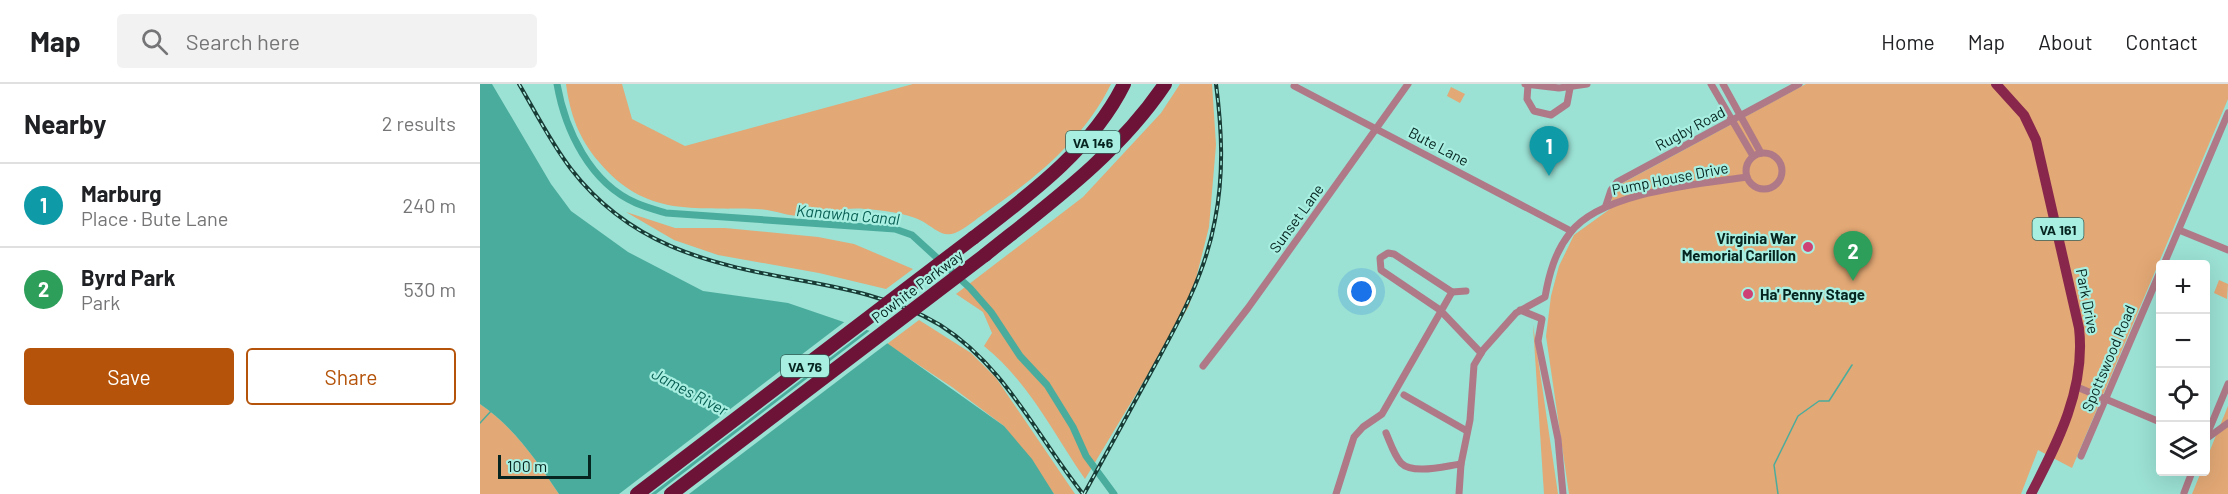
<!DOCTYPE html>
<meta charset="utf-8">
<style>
body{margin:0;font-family:Barlow,sans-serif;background:#f2f2f2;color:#202124}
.controls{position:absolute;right:18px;bottom:18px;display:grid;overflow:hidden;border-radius:6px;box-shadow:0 6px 24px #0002}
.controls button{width:54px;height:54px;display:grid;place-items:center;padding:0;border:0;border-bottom:2px solid #e0e0e0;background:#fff;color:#202124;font:30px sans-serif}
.scale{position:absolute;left:18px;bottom:15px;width:93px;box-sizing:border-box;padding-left:6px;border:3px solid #072520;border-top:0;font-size:16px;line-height:21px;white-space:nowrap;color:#072520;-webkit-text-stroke:4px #a8efe1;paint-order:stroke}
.you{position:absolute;left:882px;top:208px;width:21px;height:21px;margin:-15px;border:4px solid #fff;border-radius:50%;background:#1a73e8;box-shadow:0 0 0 9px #1a73e833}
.badge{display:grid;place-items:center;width:39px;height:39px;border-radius:50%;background:#b45309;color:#fff;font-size:20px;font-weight:700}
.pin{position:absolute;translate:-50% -50px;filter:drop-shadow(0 2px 3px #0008)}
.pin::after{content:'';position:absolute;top:32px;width:21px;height:18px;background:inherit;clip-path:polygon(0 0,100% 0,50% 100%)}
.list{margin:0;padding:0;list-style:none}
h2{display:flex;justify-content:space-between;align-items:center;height:78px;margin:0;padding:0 24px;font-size:26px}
h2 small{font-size:20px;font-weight:400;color:#757577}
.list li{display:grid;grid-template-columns:39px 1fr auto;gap:18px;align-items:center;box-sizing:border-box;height:84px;padding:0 24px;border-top:2px solid #e0e0e0}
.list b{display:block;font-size:22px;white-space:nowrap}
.list p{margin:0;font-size:20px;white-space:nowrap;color:#757577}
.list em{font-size:20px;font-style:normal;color:#757577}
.actions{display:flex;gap:12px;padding:18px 24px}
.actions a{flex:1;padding:14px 0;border:2px solid #b45309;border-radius:6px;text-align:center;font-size:21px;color:#b45309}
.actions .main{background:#b45309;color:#fff}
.icon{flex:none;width:33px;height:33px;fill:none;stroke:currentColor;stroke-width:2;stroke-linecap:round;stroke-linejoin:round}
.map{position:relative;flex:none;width:1748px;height:410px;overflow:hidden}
header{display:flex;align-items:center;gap:36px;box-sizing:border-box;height:84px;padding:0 30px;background:#fff;border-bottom:2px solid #e0e0e0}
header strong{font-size:28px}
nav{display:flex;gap:33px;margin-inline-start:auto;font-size:21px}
.search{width:420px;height:54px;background:#f2f2f2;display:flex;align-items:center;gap:15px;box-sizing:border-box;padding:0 21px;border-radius:6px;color:#757577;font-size:22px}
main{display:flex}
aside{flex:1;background:#fff}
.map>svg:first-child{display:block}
.green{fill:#e2a875}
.water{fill:#4aac9d}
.pier{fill:#9be1d4}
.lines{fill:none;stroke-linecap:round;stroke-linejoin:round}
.stream{stroke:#4aac9d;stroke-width:1.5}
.canal{stroke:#4aac9d;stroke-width:7}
.minor{stroke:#af7987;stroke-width:7}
.primary{stroke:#88274b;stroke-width:10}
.motorway{stroke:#6d1338;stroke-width:14}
.rail-casing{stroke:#183b35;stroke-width:4}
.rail{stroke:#a8efe1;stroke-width:1.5;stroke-dasharray:4.5;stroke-linecap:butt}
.motorway-bridge{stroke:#6d1338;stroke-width:14}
.poi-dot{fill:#cd4175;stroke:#a8efe1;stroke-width:2}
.labels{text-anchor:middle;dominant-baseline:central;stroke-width:4.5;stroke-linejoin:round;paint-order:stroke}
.shield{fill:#a8efe1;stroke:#37625a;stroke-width:1.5}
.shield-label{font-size:14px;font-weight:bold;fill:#072520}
.street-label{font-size:15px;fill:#072520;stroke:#a8efe1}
.poi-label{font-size:15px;font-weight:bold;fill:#072520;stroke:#a8efe1;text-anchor:end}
.water-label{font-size:16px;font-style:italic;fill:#085e53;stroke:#a8efe1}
</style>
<header>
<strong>Map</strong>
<div class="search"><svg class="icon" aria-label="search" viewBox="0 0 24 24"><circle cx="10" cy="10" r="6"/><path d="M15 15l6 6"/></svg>Search here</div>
<nav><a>Home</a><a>Map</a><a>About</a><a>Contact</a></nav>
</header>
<main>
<aside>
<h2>Nearby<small>2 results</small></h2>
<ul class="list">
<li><span class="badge" style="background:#0f9aa8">1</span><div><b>Marburg</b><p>Place · Bute Lane</p></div><em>240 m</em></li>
<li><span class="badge" style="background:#2e9e5b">2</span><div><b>Byrd Park</b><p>Park</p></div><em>530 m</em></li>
</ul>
<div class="actions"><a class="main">Save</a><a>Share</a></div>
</aside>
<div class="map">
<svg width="1748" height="410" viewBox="0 0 1748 410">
<rect width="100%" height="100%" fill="#9be1d4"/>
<g class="green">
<path d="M86,0H142L152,35L205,62L433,0H631C604,55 555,95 505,129C496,135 485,145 475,149C462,154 453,143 442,137C427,129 402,126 385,125C364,123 346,129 326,132C311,134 293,125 277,125C212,123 165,133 119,78C99,55 90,30 86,0Z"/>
<path d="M700,0H732L736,61L729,143L709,222L605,395C573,349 549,298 504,262L512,249L503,228L476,210L603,113L681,29Z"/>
<polygon points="1326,0 1748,0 1748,15 1592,384 1558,366 1541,410 1089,410 1066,252 1071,212 1079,182 1094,151 1130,125 1132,113 1139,101"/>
<polygon points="971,3 985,10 980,19 967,12"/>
<polygon points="146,128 195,144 245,144 338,153 374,160 433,185 406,205 339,189 238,171 194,156"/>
<polygon points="1739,196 1748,200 1747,215 1734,209"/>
<polygon points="439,236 491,269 516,294 595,410 574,410 524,342 472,303 407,260"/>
<polygon points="1053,241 1078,410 1064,410"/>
<path d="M0,320C33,342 57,377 79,410H0Z"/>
<polygon points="1748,322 1748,410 1712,410 1721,388 1726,388 1726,376"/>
</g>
<path class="water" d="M0,0H12L71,100L91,127L148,168L223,207L308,219L390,247L524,342L552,375L574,410H79C57,377 33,342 0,320Z"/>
<g class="pier">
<polygon points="367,236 389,244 171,410 139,410"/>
<polygon points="392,245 409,258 209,410 176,410"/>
</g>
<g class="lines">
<g class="stream">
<polyline points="0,339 12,326"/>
<polyline points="1298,410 1294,381 1318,332 1339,317 1349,317 1372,281"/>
</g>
<path class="canal" d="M77,0C85,46 110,99 156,119C165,123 176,126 186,129L415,145L432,151L490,204L511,228L540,272L567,301L593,343L606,372L634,410"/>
<g class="minor">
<polyline points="1045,0 1079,4 1107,0"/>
<polyline points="1231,0 1273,72"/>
<polyline points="1243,0 1281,69"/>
<polyline points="1048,1 1047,15 1054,27 1071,31 1087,20 1090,4"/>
<polyline points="814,2 1091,147"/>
<circle cx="1284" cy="87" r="18"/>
<polyline points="1126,121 1131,106 1137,98 1319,0"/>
<polyline points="1699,146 1748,166"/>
<polyline points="1684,180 1748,29"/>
<polyline points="972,208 986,207"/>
<polyline points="1040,226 1062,235 1058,257 1078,355 1083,410"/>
<polyline points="723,282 768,224 928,0"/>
<polyline points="1597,303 1680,338"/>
<polyline points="924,311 987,347"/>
<path d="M906,349C910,358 914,371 921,379C933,391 965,382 981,380"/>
<polyline points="1726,353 1748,300"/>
<polyline points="1726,355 1748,339"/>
<polyline points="1601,372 1680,188"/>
<polyline points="1704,409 1712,388"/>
<polyline points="856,410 874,353 883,343 902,330 972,208 914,170 908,169 900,174 901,186 960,226 1001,269"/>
<path d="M979,410L981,380L990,336L994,281L1003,266L1036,229L1065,213C1069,190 1075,168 1090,149C1121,108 1218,100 1267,93"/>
</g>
<path class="primary" d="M1516,0L1544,31L1556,56L1599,244C1606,304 1578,358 1551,410"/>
<g class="motorway">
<path d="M493,154C549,111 612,65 644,0"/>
<path d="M505,171C570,119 638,70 685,0"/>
</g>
<defs>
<g id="rail">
<path d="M39,0C56,29 71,59 91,85C149,160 225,179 313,195C364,204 415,214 460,241C525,282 556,351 603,410"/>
<path d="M604,410C626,370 648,330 670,290C697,241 725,192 735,136C744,90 742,46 736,0"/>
</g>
</defs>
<use href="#rail" class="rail-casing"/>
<use href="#rail" class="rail"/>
<g class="motorway-bridge">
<polyline points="157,410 493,154"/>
<polyline points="191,410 505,171"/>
</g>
</g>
<g class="poi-dot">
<circle cx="1328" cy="163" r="6"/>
<circle cx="1268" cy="210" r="6"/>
</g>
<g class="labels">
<g class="shield">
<rect x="586" y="47" width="54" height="22" rx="4.5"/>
<rect x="1552.5" y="134" width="51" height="22" rx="4.5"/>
<rect x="301" y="271" width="48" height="22" rx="4.5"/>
</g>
<g class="shield-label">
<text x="613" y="58">VA 146</text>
<text x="1578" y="145">VA 161</text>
<text x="325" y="282">VA 76</text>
</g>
<g class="street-label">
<text transform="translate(1210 44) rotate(-28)">Rugby Road</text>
<text transform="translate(959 62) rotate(28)">Bute Lane</text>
<text transform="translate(1190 94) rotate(-11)">Pump House Drive</text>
<text transform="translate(816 134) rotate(-54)">Sunset Lane</text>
<text transform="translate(437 202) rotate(-37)">Powhite Parkway</text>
<text transform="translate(1608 217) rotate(79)">Park Drive</text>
<text transform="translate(1628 274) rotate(-67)">Spottswood Road</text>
</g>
<g class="poi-label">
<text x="1316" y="154">Virginia War<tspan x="1316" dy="17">Memorial Carillon</tspan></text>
<text x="1280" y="210" text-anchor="start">Ha' Penny Stage</text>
</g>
<g class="water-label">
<text transform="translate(368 130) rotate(5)">Kanawha Canal</text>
<text transform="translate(210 307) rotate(28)">James River</text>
</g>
</g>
</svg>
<div class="controls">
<button>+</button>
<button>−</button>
<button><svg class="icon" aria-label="locate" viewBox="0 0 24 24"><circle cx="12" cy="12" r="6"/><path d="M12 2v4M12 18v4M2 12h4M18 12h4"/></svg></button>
<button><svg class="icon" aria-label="layers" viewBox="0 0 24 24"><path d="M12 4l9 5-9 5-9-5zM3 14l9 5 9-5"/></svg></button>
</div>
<div class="scale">100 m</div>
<div class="you"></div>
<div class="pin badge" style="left:1069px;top:92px;background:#0f9aa8">1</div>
<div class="pin badge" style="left:1373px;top:197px;background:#2e9e5b">2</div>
</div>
</main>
